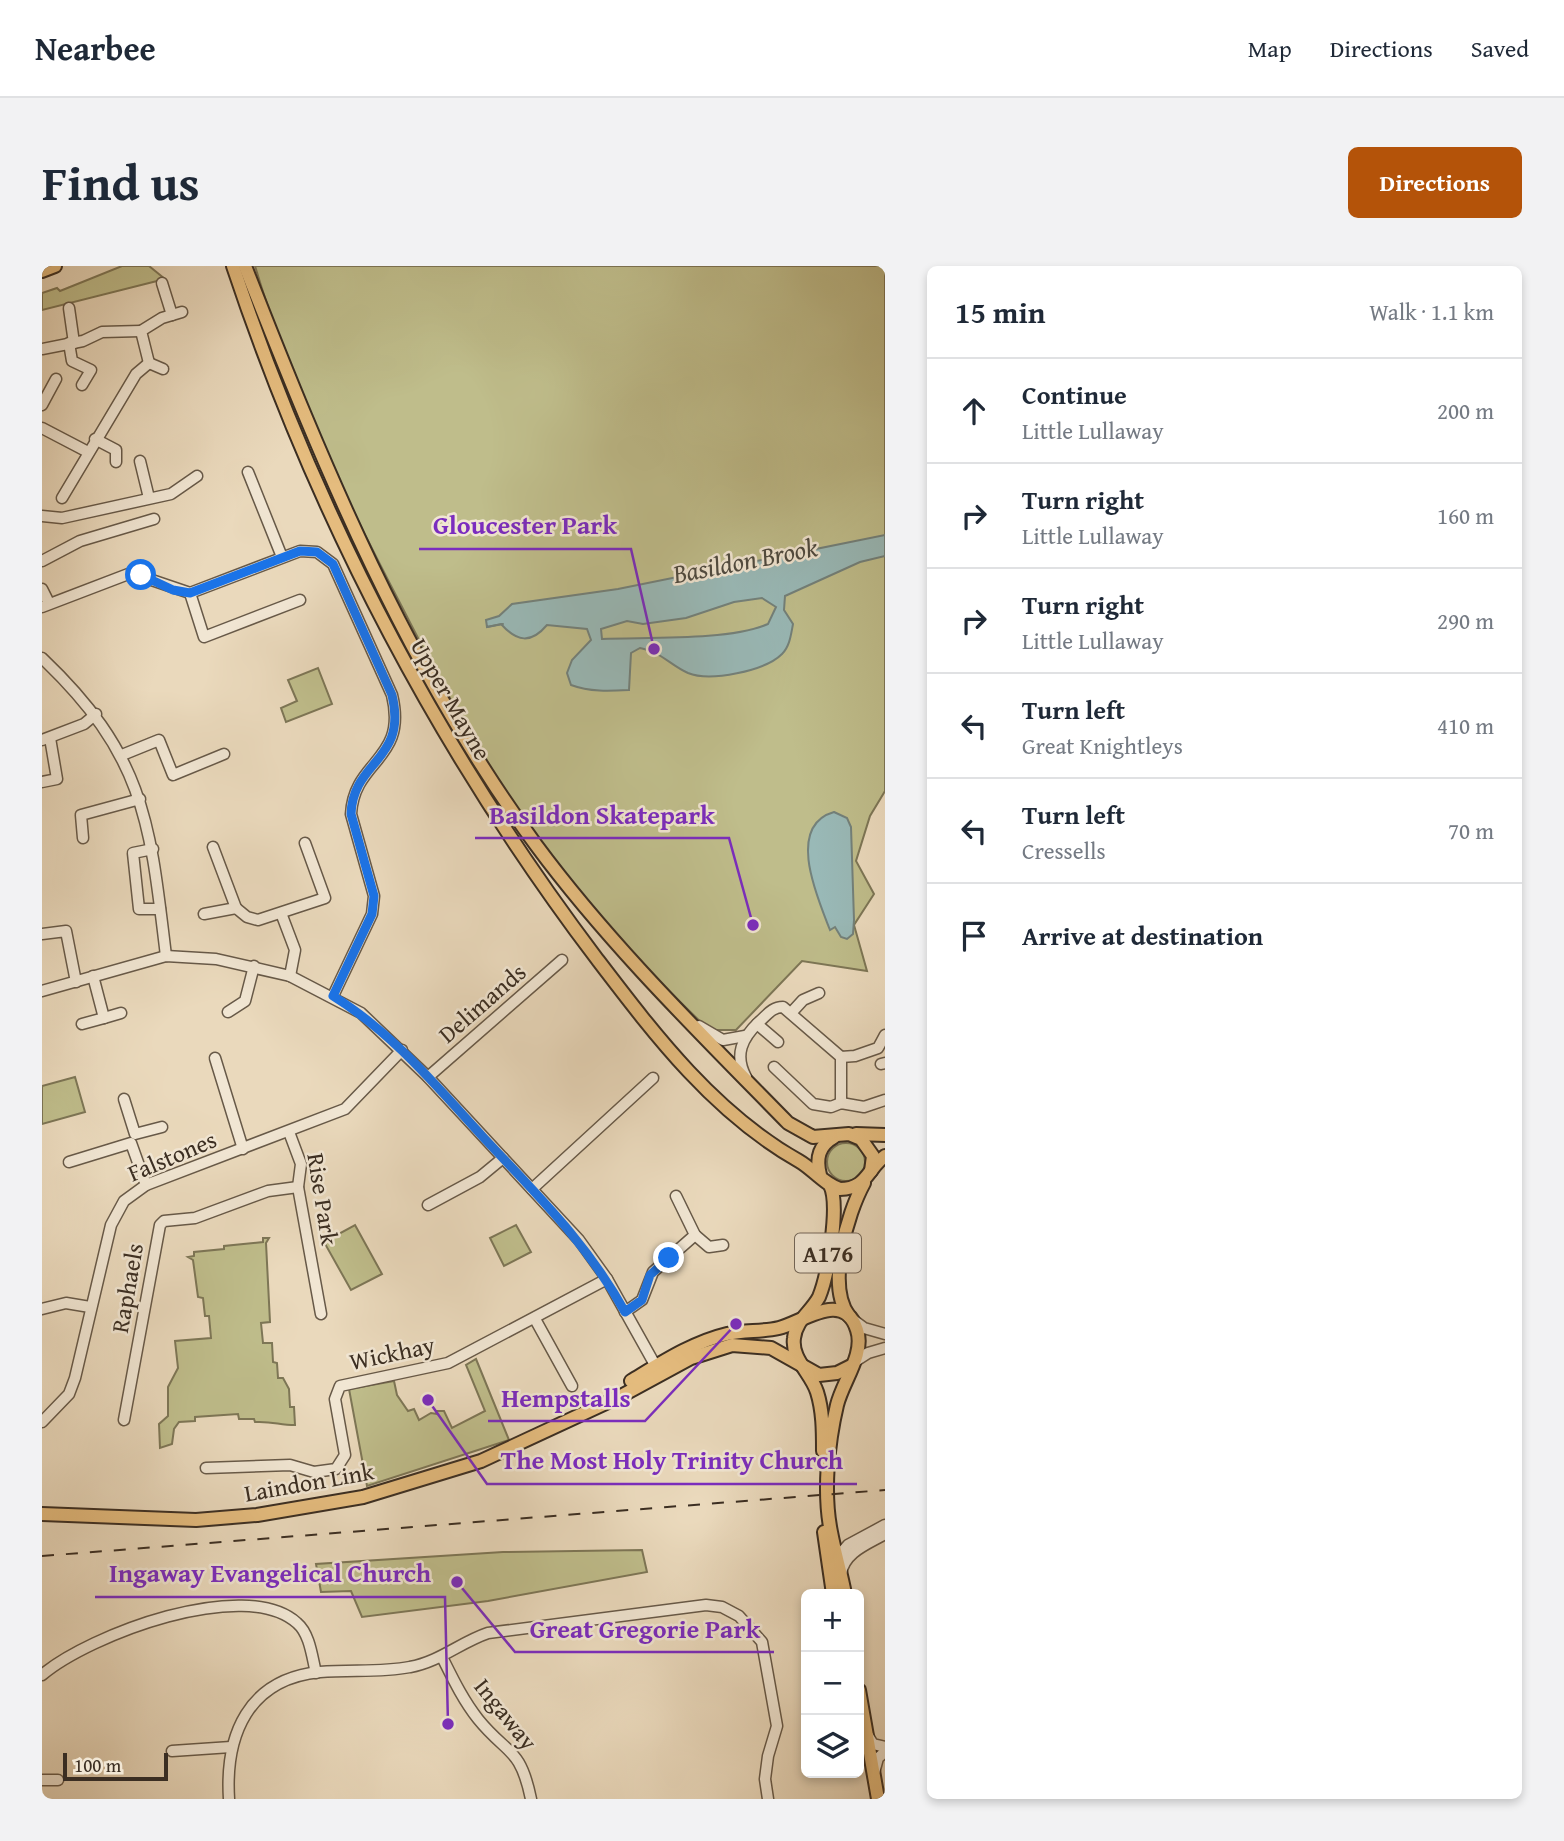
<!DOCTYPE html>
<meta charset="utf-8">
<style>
body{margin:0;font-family:"Gentium Book Plus",serif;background:#f2f2f3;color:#1f2937}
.controls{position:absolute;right:21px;bottom:21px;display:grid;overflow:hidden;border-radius:10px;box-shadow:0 4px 10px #0003}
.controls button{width:63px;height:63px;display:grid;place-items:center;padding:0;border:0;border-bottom:2px solid #e0e1e3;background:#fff;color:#1f2937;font:35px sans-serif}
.scale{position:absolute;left:21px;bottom:18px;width:105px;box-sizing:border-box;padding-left:7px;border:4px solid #3b2e22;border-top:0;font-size:19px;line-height:24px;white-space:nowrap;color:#3b2e22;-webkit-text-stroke:5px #f1e6d3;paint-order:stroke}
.stop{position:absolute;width:21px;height:21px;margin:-16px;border:5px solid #1a73e8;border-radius:50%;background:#fff}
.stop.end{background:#1a73e8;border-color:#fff;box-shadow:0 2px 7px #0008}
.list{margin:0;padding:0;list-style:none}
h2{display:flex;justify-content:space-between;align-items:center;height:91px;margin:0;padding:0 28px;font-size:30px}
h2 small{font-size:23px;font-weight:400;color:#747a83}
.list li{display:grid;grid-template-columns:46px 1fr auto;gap:21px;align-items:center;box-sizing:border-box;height:105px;padding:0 28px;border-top:2px solid #e0e1e3}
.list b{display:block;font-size:26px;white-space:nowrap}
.list p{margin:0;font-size:23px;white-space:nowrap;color:#747a83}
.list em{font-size:23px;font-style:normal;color:#747a83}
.icon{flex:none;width:38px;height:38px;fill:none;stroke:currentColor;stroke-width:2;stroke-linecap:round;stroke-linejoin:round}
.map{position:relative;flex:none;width:843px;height:1533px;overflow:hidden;border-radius:10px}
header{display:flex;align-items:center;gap:42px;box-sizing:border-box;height:98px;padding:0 35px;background:#fff;border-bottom:2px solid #e0e1e3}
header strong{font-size:33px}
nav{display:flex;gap:38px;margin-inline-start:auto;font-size:24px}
.intro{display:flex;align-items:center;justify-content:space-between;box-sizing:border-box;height:168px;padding:0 42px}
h1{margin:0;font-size:49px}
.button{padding:18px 32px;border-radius:10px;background:#b45309;color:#fff;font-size:24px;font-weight:700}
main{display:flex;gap:42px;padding:0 42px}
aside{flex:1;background:#fff;border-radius:10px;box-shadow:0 4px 10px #0003}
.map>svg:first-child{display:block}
.green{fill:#bfbd8b;stroke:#7d7656;stroke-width:2}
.water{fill:#99b9b7;stroke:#73817b;stroke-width:2;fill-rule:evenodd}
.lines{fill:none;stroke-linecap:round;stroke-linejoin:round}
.stream{stroke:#73817b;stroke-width:2}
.minor-casing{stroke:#675948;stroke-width:13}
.major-casing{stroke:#3b2e22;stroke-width:16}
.minor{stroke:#f1e6d3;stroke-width:10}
.major{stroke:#e5bc7e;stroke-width:12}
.rail{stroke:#3b2e22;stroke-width:2;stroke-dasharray:12 12;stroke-linecap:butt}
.route{stroke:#1a73e8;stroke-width:9}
.labels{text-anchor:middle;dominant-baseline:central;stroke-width:5;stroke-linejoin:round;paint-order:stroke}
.shield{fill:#f1e6d3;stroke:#726557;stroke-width:2}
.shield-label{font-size:23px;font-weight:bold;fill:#3b2e22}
.street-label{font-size:24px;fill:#3b2e22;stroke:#f1e6d3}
.water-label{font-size:26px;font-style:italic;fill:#4e4a40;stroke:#f1e6d3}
.leader{fill:none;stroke:#7b2cbf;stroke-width:2.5}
.callout-dot{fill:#7b2cbf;stroke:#f1e6d3;stroke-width:2.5}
.callout-label{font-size:26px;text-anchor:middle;font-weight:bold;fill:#7b2cbf;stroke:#f1e6d3;stroke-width:5;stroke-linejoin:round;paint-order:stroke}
</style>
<header>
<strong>Nearbee</strong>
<nav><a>Map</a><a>Directions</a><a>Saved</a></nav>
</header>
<div class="intro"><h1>Find us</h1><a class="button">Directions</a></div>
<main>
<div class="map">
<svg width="843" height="1533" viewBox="0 0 843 1533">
<rect width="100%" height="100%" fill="#ead9bc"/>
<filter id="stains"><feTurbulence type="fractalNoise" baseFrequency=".00286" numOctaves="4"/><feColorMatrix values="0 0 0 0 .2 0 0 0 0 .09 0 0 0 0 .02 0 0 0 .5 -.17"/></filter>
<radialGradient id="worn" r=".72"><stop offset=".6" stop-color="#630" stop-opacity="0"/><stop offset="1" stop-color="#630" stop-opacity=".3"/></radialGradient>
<g class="green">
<polygon points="80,0 107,0 123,13 0,44 0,27 15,22 18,25"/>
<path d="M213,0H843V525L828,550L814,595L832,628L812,659L825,705L760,695L694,764H667C608,707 547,648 499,581C445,504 402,423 359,339C302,230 248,118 213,0Z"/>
<polygon points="276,402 290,438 244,456 239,442 255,435 246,414"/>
<polygon points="33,811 43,846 0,858 0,820"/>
<circle cx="804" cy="896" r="19"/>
<polygon points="313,959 340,1008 309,1024 282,976"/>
<polygon points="474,959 489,986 462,1000 448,972"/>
<path d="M221,972H227L224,977L228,1056L219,1057L221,1077H230L231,1096L235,1097L236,1112H241L247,1123L248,1141H252L253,1159C237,1159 231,1155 213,1156L212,1153H197L196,1148L153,1151V1155L137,1156L132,1163L130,1178L118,1182L117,1158L126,1150V1121L136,1102L133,1075L169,1072L167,1050H163L161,1032L156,1031L151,994L146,991L152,990V986L182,983V980L221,976Z"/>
<polygon points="434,1093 467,1174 325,1220 307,1123 352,1115 355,1129 366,1145 372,1143 377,1154 389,1147 395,1148 394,1145 402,1145 410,1162 443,1145 424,1099"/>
<polygon points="600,1284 605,1306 446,1335 320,1351 309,1325 279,1326 274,1298 461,1286"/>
</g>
<g class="water">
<path d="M843,269V290L818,296L743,330L742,344L751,358C749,368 748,380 740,388C723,405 668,416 646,407C628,399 618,385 598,382L589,387L587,424C567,425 548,426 529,419L525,407L530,394L549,374L545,363L505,359C489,378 475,376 459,358L445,361L444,354L457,350L470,338L576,323ZM720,332L734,341L726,358C687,375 605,371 560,373L559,363L585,355L601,358L644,352L692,336Z"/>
<path d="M792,546L805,552L809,561L812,654L811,668L805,673L799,671L793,661L788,664C776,633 743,560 792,546Z"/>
</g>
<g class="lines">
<polyline class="stream" points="445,361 461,358"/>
<defs>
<g id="minor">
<polyline points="120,17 130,49"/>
<polyline points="27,42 32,77"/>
<polyline points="27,77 30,95 49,104 40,119"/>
<polyline points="0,83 41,75 60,66 99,65"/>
<polyline points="107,97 99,65 120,52 140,46"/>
<polyline points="107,97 121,103"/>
<polyline points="0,139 14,113"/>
<polyline points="0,162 46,186"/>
<polyline points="53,173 74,184 74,196"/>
<polyline points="98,195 107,232"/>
<polyline points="206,206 240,291"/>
<polyline points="20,232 94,108 107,97"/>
<polyline points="0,250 20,252 129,228 155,210"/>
<polyline points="0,295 38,275 112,253"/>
<polyline points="0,323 7,337"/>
<polyline points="148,327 162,371 258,334"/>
<path d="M0,341L89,307L148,327L258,285L275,286L291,298L350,429C366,495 312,493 309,548L332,630L330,648L291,730"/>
<path d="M0,392C103,490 108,556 124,690"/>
<polyline points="0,474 42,458 54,448"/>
<polyline points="80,489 117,474 131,509 182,488"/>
<polyline points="0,516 15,513 8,472"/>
<polyline points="41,572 39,549 98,533"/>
<polyline points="111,583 91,587 97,643 118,643"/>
<polyline points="194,642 205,651 216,654 283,632 263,577"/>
<polyline points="239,647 253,684 248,710"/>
<polyline points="162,648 194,642 171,581"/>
<polyline points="0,668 24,665 34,716"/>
<polyline points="0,725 124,690 174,693 248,710 319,747 386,811 537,974 565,1013 617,1106"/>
<polyline points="186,746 203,735 212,700"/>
<polyline points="750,746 761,734 777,727"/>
<polyline points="62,752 79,747"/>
<polyline points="40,758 62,752 51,710"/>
<polyline points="715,758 736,776"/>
<polyline points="657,760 681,774 703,770"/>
<polyline points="799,791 813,790 836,782 843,769"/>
<polyline points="173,792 201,883"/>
<polyline points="839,798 843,797"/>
<polyline points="732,801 771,838 789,841 799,837 822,841 843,834"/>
<polyline points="386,811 520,694"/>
<path d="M704,811C692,789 700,772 717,756C725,749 730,741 741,741L799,791V837"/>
<polyline points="82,833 93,868 120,861"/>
<polyline points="247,866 259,898 256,921 279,1048"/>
<polyline points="27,896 89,877 104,919"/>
<polyline points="490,923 611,812"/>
<polyline points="386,939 438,911 461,892"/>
<polyline points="653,969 667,981 681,979"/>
<polyline points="0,1043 24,1037 48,1041"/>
<polyline points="583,1046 600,1034 611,1006 653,969 634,930"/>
<polyline points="493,1053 530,1120"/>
<polyline points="810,1053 822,1062 843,1068"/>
<polyline points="812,1096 826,1087 843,1082"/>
<polyline points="82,1154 118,959 122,955 153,952 226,925 256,921"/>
<polyline points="0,1156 27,1128 33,1112 69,959 82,935 104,919 303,843 360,784"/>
<polyline points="164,1202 248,1199 272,1206 294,1203 303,1189 293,1133 298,1120 406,1097 565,1013"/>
<polyline points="793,1294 806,1279 843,1259"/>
<path d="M799,1308C802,1286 826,1278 843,1268"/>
<path d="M400,1391C411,1413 421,1434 436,1453C465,1489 478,1480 489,1533"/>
<path d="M0,1409C47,1369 203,1310 255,1357C268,1368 270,1391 274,1407"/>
<polyline points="825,1468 831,1478 843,1481"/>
<polyline points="130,1485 189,1481"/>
<polyline points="832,1507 836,1492 843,1486"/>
<polyline points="0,1514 16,1514"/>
<path d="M187,1533C183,1469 206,1413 278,1406C308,1403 338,1407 368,1401C397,1396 419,1376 446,1367L664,1339L680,1341L697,1350L720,1376L735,1460L726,1490L723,1513L726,1533"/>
</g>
<g id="major">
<path d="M191,0C274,249 396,483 555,693C613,769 672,847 757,895C771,903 783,919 798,923C825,923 825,903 843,890"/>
<path d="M203,0C282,202 365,403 494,579C568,679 659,768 746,857L771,871L807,868L819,873L831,890L829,905"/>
<polyline points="0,5 13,0"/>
<polyline points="814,868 843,869"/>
<path d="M778,909C774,893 776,880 792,871"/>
<path d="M807,1050C784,1020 805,948 822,917"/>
<path d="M589,1115C619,1097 651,1076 685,1068C702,1064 720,1066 737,1062C761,1056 802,1023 815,1064C823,1088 801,1115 795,1139C786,1177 781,1227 789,1266C793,1287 799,1307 803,1328"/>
<path d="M781,1185C781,1165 781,1145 775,1126C769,1107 749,1093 752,1072C754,1054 769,1046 777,1031C786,1009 798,939 788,919"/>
<polyline points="0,1248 154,1254 215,1249 321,1231 439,1195 579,1130 649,1092 690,1079 729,1082 777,1109 795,1107 809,1100"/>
<polyline points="782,1266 791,1328"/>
<polyline points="817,1424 836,1533"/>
</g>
</defs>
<use href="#minor" class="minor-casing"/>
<use href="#major" class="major-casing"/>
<use href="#minor" class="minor"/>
<use href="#major" class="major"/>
<polyline class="rail" points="0,1290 843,1224"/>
</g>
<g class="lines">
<path class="route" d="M99,309L131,324L148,327L258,285L275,286L291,298L350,429C366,495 311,494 309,548L332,630L330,648L291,730C351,767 395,821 442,872C495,929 545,977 583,1046L600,1034L608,1009L627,992"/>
</g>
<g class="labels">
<rect class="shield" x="753" y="967.5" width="66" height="39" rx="5"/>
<g class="shield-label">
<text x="786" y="987">A176</text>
</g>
<g class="street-label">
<text transform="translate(409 433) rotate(60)">Upper Mayne</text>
<text transform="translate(440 737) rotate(-41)">Delimands</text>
<text transform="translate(130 890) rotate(-23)">Falstones</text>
<text transform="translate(281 933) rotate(81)">Rise Park</text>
<text transform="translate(85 1022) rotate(-80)">Raphaels</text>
<text transform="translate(350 1087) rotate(-12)">Wickhay</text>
<text transform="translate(267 1216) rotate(-10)">Laindon Link</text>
<text transform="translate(464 1448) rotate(51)">Ingaway</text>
</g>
<g class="water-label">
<text transform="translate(703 294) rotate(-11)">Basildon Brook</text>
</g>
</g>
<path class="leader" d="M612 383L589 283H377M711 659L687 572H433M694 1058L603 1155H446M386 1134L445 1218H815M406 1458L403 1331H53M415 1316L473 1386H732"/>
<g class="callout-dot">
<circle cx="612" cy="383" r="7"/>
<circle cx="711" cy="659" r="7"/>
<circle cx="694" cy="1058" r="7"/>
<circle cx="386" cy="1134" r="7"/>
<circle cx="406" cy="1458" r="7"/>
<circle cx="415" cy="1316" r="7"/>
</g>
<g class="callout-label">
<text x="483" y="268">Gloucester Park</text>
<text x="560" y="558">Basildon Skatepark</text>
<text x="524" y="1141">Hempstalls</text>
<text x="630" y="1203">The Most Holy Trinity Church</text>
<text x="228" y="1316">Ingaway Evangelical Church</text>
<text x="603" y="1372">Great Gregorie Park</text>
</g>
<rect width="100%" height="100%" filter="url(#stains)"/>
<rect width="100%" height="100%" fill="url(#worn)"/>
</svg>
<div class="controls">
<button>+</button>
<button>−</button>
<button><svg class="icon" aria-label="layers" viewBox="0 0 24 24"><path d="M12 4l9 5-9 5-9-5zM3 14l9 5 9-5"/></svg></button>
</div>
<div class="scale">100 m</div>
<div class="stop" style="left:99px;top:309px"></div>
<div class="stop end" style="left:627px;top:992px"></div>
</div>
<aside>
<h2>15 min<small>Walk · 1.1 km</small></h2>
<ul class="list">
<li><svg class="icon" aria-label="ahead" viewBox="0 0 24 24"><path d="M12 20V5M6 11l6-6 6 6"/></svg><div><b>Continue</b><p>Little Lullaway</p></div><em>200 m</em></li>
<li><svg class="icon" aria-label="right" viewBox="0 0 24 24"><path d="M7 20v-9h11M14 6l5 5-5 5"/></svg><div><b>Turn right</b><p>Little Lullaway</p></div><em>160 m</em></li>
<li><svg class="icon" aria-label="right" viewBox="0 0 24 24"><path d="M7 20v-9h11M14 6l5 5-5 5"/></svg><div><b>Turn right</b><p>Little Lullaway</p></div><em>290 m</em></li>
<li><svg class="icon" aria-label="left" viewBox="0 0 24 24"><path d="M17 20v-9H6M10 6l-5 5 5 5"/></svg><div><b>Turn left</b><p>Great Knightleys</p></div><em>410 m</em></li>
<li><svg class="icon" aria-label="left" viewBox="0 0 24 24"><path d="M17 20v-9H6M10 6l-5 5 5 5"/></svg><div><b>Turn left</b><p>Cressells</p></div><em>70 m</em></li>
<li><svg class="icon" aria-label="arrive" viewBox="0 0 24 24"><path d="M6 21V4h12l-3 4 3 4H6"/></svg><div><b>Arrive at destination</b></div></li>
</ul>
</aside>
</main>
